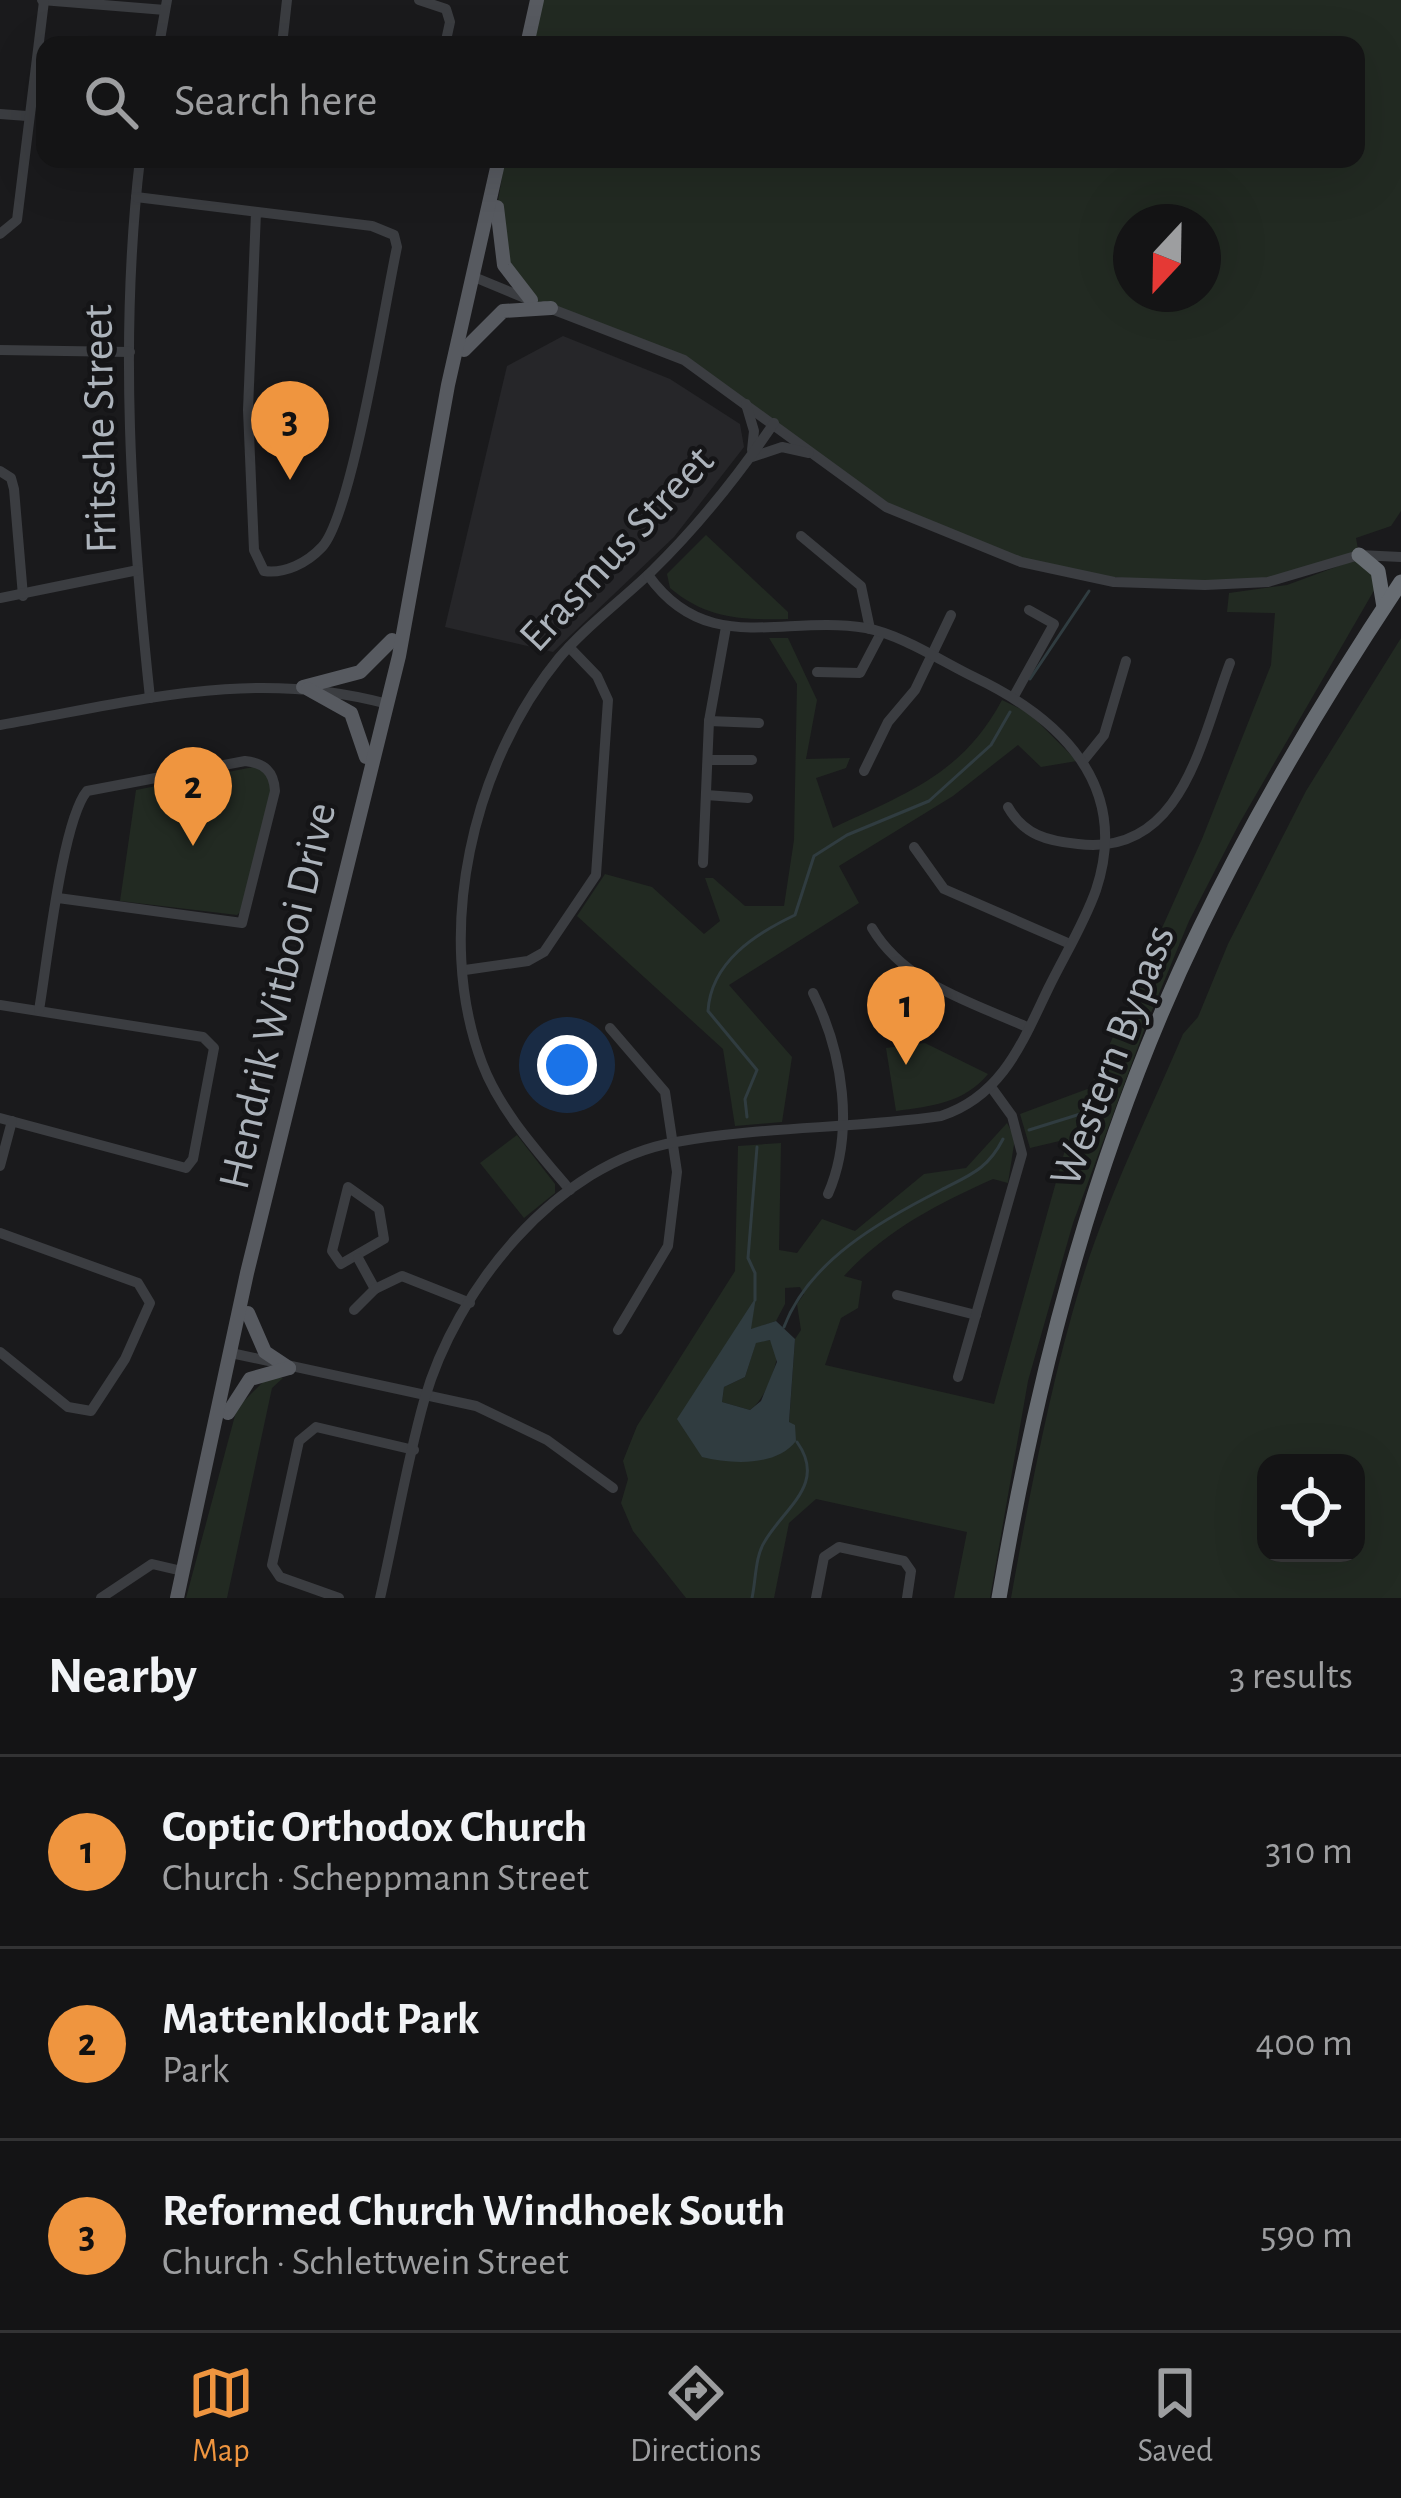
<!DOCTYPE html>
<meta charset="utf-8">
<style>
body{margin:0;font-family:"Alegreya Sans",sans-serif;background:#212122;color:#f1f3f6}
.controls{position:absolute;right:36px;bottom:36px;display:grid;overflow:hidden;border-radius:24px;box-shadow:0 12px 48px #0002}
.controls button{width:108px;height:108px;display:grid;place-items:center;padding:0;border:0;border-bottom:3px solid #333334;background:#141415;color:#f1f3f6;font:60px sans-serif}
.compass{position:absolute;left:1113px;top:204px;width:108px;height:108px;border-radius:50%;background:#141415;box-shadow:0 12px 48px #0002;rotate:202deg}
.you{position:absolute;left:567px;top:1065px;width:42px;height:42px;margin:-30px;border:9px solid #fff;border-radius:50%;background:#1a73e8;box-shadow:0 0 0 18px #1a73e833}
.badge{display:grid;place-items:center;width:78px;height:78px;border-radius:50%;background:#ef953f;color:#111;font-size:39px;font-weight:700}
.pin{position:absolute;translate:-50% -99px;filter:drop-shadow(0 3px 6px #0008)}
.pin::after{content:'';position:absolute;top:63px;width:42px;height:36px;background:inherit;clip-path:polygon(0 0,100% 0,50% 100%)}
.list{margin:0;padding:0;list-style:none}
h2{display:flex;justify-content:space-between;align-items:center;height:156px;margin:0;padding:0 48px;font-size:51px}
h2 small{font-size:39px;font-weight:400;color:#9d9ea0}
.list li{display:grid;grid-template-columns:78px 1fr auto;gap:36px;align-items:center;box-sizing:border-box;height:192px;padding:0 48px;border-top:3px solid #333334}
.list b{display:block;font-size:45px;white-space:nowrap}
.list p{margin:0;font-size:39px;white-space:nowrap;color:#9d9ea0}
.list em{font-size:39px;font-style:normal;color:#9d9ea0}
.icon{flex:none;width:66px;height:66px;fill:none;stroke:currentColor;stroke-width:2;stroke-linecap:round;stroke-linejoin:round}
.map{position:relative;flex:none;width:1401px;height:1598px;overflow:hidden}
.search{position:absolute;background:#141415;box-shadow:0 12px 48px #0002;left:36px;right:36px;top:36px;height:132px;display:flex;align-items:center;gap:30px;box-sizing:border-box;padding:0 42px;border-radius:24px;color:#9d9ea0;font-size:45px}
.sheet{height:732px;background:#141415}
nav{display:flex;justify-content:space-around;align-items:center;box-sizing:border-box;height:168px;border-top:3px solid #333334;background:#141415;font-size:33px;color:#9d9ea0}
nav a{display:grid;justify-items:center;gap:6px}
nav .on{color:#ef953f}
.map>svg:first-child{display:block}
.built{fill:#262629}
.green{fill:#222a22;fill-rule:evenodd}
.water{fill:#303c40;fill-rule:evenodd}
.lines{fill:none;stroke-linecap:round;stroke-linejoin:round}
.stream{stroke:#303c40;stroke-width:3}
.minor{stroke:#3b3d41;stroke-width:10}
.major{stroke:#575a60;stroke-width:14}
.highway{stroke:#676c72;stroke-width:15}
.labels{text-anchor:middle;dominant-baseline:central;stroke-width:9;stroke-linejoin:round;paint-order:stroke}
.street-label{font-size:45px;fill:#acb3bb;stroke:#151517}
</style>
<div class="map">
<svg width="1401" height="1598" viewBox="0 0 1401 1598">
<rect width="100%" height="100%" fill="#1a1a1c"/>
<polygon class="built" points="563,336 670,379 740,424 744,447 674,537 553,652 445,627 507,366"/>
<g class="green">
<path d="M537,0H1401V511L1391,526L1356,538L1359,555L1250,584L1068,575L920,525L684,360L531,300L512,279L497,207L505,159H1356V45H527ZM1131,222H1203V294H1131Z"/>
<path d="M706,535L788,612V619C741,620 707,619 670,588L667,574Z"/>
<path d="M1355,560L1371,570L1376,587L1239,824L1189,921L1146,1025L1073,1223L1028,1381L990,1598H954L967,1532L816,1499L789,1523L774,1598H686L633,1531L621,1503L628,1479L623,1461L637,1426L735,1271L738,1146L781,1143L779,1250L797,1253L822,1219L855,1231L924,1174L966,1168L1007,1123L1015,1138L1008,1183L993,1179C937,1204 885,1231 844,1276L862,1281L858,1308L841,1318L825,1365L994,1404L1068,1139L1030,1148L1020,1114L1090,1088L1202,839L1271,665L1275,613L1227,612L1229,593L1287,585ZM800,1287L804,1294L797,1304L801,1330L795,1339L789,1423L685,1412L755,1301L750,1330L776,1321L785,1304V1288Z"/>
<path d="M769,638H788L817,700L806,759L850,758L846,768L816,778L833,828C906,793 962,775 1002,700L1029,713L1077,761L1041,767L1018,745L953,796L839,866L859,903L729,985L792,1057L782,1122L735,1126L723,1049L577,916L605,874L652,887L704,934L720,921L705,878H713L745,906H784L794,840L797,684Z"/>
<path d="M1401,638V1598H1011C1030,1492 1050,1386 1081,1283C1107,1198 1148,1116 1183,1034L1198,1017L1228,944L1306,791ZM1266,1463H1356V1553H1266Z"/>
<polygon points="263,765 272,788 245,907 237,915 120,901 136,790"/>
<path d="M925,1043L988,1074C964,1103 932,1106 896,1111L886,1048Z"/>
<polygon points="517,1135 555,1184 555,1193 524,1218 480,1163"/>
<path d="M770,1340L778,1351C776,1369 765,1400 750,1410L722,1402L724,1387L745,1377L756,1342Z"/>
<polygon points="269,1376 283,1378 272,1388 227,1598 186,1598 237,1408"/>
</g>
<path class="water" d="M756,1297L751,1329L776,1321L795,1339L789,1422L795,1425L796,1441C776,1467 731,1464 702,1457L677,1419ZM770,1340L777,1362L761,1401L750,1410L722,1402L724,1387L745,1377L756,1343Z"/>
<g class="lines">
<g class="stream">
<polyline points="1030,679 1089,591"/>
<path d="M747,1117L745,1099L757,1070L708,1011C711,962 755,934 795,915L814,856L847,835L929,801L991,745L1010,712"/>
<polyline points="1029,1130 1090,1111"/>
<polyline points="755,1300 755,1273 748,1258 757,1147"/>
<path d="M784,1327C809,1261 880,1221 941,1190C970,1175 988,1169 1003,1139"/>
<path d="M752,1598C756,1580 755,1556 765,1541C785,1507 827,1484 797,1442"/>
</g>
<g class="minor">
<polyline points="42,0 165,10"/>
<polyline points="419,0 446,9 450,22 445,45"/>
<polyline points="159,45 167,0"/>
<polyline points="282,45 287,0"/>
<polyline points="0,114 27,116"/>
<path d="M140,159C119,337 131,520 150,698"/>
<path d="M136,197L372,226L394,235L397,247C385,302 352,515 322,547C307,563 285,574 264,571L254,550L248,410L256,212"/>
<polyline points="0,234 17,220 44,1"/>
<polyline points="474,277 527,299"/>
<polyline points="544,306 684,360 886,507 1021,562 1114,582 1205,585 1268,582 1359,555 1401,557"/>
<polyline points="0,350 130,352"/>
<polyline points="746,404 754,431 752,450"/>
<polyline points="752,457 782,447 809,453"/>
<polyline points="0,471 11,478 14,489 23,596"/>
<polyline points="801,536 861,586 870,629"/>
<polyline points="0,598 138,570"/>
<polyline points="817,672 860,673 881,633"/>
<polyline points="1014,696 1054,624 1029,610"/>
<polyline points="709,721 759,723"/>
<path d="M0,725C134,702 252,667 388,704"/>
<polyline points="708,760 752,760"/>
<polyline points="1083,761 1104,735 1126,661"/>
<polyline points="864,771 888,722 915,690 951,615"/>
<polyline points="706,795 748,798"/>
<path d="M1008,807C1024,835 1047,841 1078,844C1183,857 1201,739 1230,663"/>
<polyline points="914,847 944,889 1070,944"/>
<polyline points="703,863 709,721 726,627"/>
<path d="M872,928C905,984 972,1002 1029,1028"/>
<polyline points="465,970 528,961 544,952 596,875 608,700 597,676 569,647"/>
<path d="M813,993C843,1053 855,1132 828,1194"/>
<polyline points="0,1005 203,1037 214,1048 193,1159 186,1168 0,1118"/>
<path d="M39,1010C47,964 62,821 87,791L245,761C264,763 274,771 275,791L242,923L58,898"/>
<polyline points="610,1028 665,1092 677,1172 668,1246 618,1330"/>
<polyline points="0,1166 12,1121"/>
<polygon points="348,1187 379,1209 384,1239 341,1264 332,1251"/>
<path d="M570,1190C538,1152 500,1111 482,1063C433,933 473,763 559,658C587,625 621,601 652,571C698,526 738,476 774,423"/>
<polyline points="0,1233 138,1283 150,1303 125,1359 91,1411 68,1407 0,1352"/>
<polyline points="358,1258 375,1289"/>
<polyline points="897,1295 976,1315"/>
<polyline points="354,1310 375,1289 402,1276 470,1303"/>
<polyline points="231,1353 476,1406 547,1440 613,1488"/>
<polyline points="958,1377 1022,1154 1012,1116 991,1087"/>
<polyline points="101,1598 152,1564 182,1571"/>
<polyline points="339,1598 280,1577 272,1565 299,1441 316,1427 414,1450"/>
<path d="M380,1598C395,1533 406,1465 424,1401C456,1289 556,1163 676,1142C763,1126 853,1129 941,1116C1002,1096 1022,1043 1048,989C1064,956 1084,924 1096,890C1131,785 1060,718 974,677C941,661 902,635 866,628C783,614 707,658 648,575"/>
<polyline points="816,1598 824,1557 839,1547 904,1561 911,1571 907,1598"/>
</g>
<g class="major">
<polyline points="527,45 537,0"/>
<polyline points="497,207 504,265 531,300"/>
<polyline points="464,350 503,311 551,308"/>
<polyline points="303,687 360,672 392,640"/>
<polyline points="308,689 351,713 366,757"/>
<polyline points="248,1313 265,1352 289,1368"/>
<polyline points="228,1413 250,1379 289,1368"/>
<polyline points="177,1598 247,1273 399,656 448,385 499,159"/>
</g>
<g class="highway">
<polyline points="1359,555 1378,571 1384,607"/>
<path d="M999,1598C1038,1369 1098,1138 1200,928C1258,808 1327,693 1401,582"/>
</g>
</g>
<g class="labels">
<g class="street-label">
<text transform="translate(100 429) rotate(-91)">Fritsche Street</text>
<text transform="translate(617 549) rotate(-47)">Erasmus Street</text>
<text transform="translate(278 996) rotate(-77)">Hendrik Witbooi Drive</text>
<text transform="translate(1113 1056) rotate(-69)">Western Bypass</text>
</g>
</g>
</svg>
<div class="controls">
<button><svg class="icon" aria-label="locate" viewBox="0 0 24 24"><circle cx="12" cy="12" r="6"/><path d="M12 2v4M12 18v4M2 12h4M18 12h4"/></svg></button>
</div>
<svg class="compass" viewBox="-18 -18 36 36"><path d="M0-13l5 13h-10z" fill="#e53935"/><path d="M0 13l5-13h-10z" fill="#9d9ea0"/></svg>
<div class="you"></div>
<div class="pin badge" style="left:906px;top:1065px">1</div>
<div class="pin badge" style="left:193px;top:846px">2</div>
<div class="pin badge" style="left:290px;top:480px">3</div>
<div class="search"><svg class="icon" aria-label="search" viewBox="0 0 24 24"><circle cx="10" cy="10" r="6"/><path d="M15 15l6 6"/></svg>Search here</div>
</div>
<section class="sheet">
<h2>Nearby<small>3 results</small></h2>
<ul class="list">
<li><span class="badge">1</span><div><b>Coptic Orthodox Church</b><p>Church · Scheppmann Street</p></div><em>310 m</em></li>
<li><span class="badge">2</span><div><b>Mattenklodt Park</b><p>Park</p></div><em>400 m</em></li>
<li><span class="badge">3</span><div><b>Reformed Church Windhoek South</b><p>Church · Schlettwein Street</p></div><em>590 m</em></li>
</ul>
</section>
<nav>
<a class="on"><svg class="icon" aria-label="map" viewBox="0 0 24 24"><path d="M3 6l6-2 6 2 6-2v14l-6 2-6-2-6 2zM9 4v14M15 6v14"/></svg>Map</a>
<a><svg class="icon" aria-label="directions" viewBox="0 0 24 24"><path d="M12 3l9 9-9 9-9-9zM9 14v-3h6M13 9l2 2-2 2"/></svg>Directions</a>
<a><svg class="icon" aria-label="saved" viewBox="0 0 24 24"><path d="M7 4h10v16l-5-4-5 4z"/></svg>Saved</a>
</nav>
